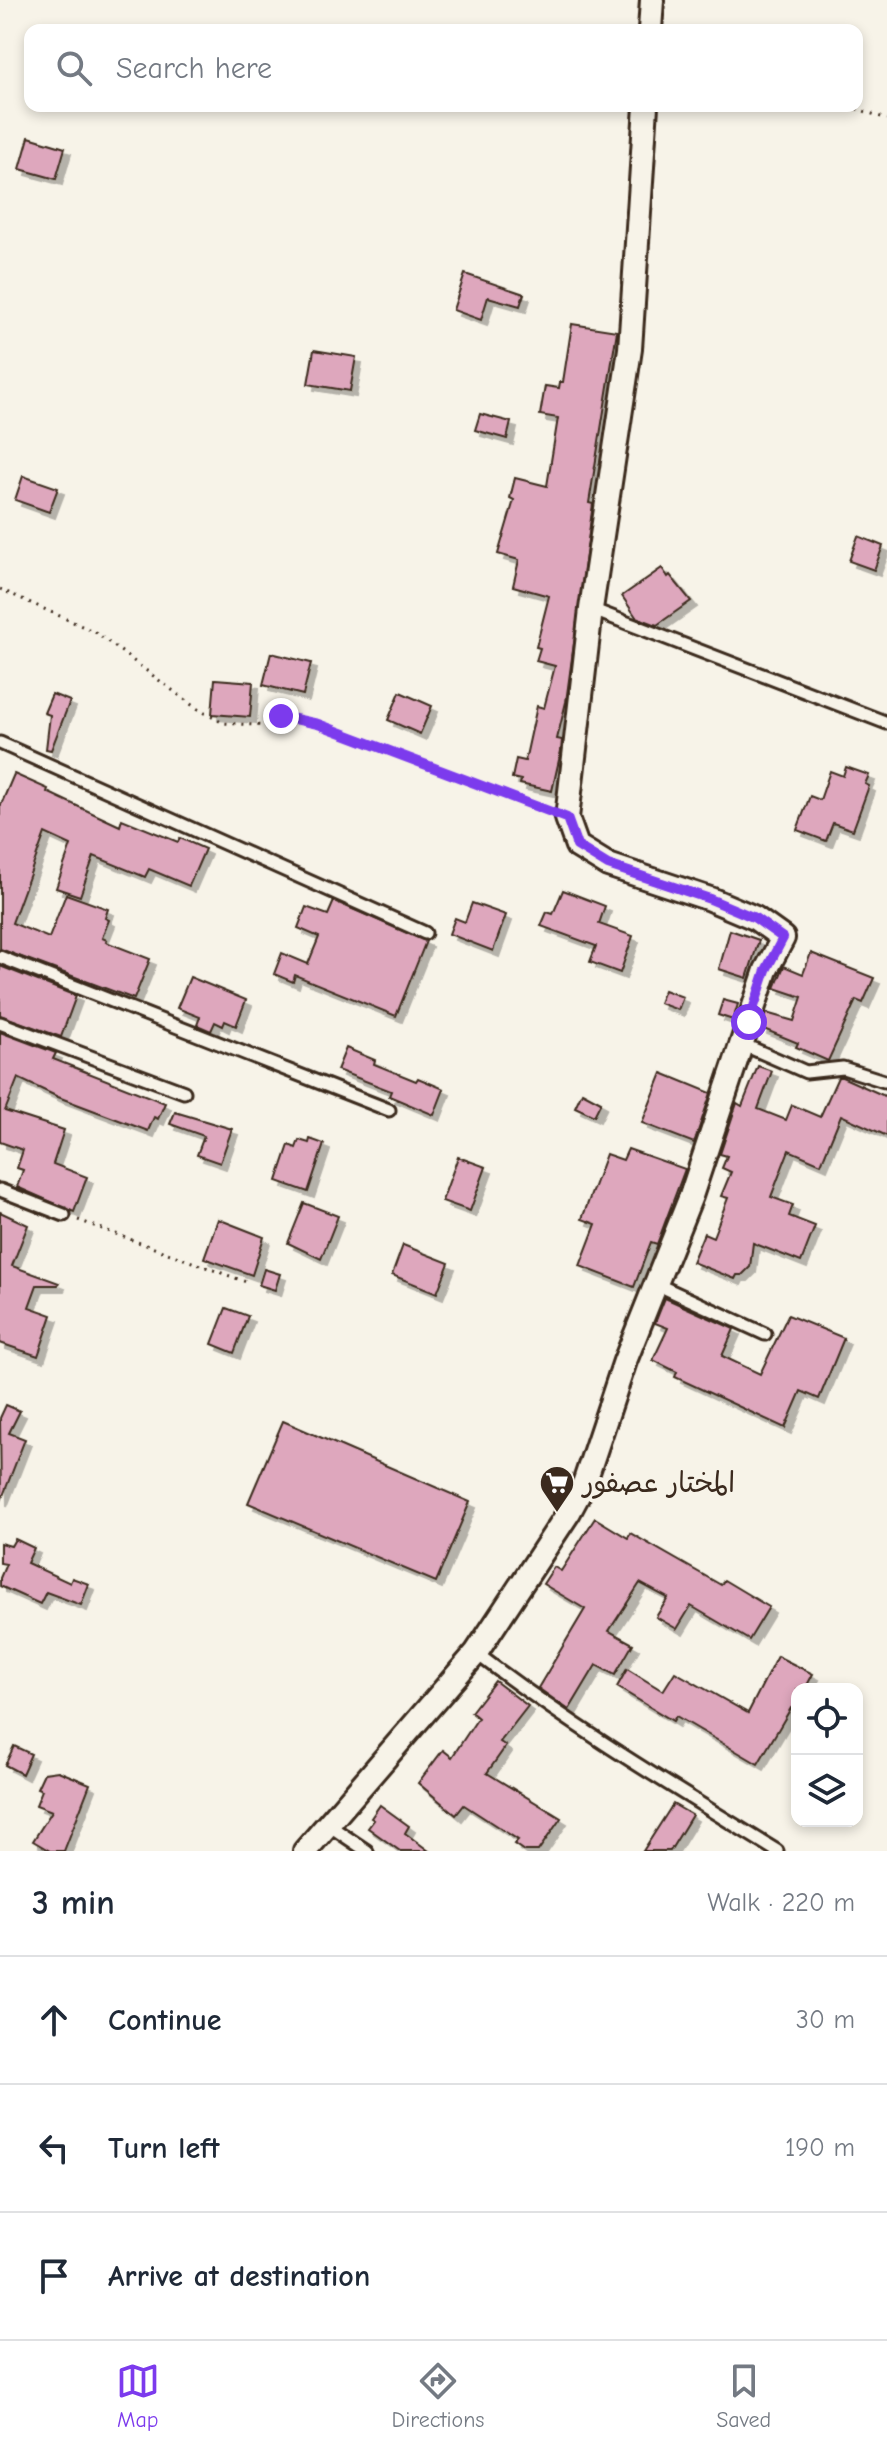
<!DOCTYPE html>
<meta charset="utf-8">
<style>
body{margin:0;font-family:"Comic Neue","Playpen Sans Arabic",sans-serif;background:#f6f6f7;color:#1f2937}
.controls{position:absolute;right:24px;bottom:24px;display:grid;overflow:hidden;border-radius:16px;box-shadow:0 4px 12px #0003}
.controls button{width:72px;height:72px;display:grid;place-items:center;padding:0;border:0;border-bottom:2px solid #e0e1e3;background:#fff;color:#1f2937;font:40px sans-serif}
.stop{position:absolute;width:24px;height:24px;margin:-18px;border:6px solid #7c3aed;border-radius:50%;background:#fff}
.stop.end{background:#7c3aed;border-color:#fff;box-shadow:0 2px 8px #0008}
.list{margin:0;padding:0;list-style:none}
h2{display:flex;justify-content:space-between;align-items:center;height:104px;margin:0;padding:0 32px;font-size:34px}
h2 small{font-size:26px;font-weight:400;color:#747a83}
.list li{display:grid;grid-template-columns:52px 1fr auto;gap:24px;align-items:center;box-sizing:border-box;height:128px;padding:0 32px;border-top:2px solid #e0e1e3}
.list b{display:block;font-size:30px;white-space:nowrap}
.list em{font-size:26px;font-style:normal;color:#747a83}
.icon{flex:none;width:44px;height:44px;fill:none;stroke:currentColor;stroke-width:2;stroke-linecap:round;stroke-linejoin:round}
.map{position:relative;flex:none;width:887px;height:1851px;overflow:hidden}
.search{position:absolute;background:#fff;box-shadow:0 4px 12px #0003;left:24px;right:24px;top:24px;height:88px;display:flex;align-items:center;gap:20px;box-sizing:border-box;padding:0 28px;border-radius:16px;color:#747a83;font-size:30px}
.sheet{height:488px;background:#fff}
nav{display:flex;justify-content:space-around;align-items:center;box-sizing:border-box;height:112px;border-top:2px solid #e0e1e3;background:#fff;font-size:22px;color:#747a83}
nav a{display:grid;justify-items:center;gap:4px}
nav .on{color:#7c3aed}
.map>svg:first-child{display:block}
.building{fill:#dea7bd;stroke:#3b2a1e;stroke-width:2;filter:url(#shadow)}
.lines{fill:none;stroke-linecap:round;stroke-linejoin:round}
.service-casing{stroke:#3b2a1e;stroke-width:17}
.minor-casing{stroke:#3b2a1e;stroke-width:28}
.path{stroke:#3b2a1e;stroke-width:3;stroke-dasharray:2 6;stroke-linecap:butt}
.service{stroke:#f7f3e8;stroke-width:11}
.minor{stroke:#f7f3e8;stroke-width:22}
.route{stroke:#7c3aed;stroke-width:10}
.labels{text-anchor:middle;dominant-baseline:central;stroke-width:8;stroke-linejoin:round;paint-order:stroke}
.poi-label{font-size:28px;fill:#3b2a1e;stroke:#f7f3e8;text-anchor:start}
</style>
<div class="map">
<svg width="887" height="1851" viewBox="0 0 887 1851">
<defs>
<filter id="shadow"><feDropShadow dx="6" dy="6" stdDeviation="0" flood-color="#0004"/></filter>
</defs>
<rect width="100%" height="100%" fill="#f7f3e8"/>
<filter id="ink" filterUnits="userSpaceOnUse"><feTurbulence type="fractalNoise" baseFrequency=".0125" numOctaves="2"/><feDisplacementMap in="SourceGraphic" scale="16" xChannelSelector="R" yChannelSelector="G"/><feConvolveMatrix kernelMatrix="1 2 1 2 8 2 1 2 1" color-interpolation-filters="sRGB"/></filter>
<g filter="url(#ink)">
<g class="building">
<polygon points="29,137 65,148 56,179 20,169"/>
<polygon points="465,274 524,294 520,306 488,297 481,320 453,310"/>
<polygon points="572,324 617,331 589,503 593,504 566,702 557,739 562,740 561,751 552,791 520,784 521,780 512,778 516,759 525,761 537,706 544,708 555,666 536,661 540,648 536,647 549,596 513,586 519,560 498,554 514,500 510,498 515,478 547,486 558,418 540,415 545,386 559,388 560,382 563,382"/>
<polygon points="314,350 356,357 350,391 308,384"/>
<polygon points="480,414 511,422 507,439 475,430"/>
<polygon points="23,476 58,488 49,512 15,500"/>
<polygon points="858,536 883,546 874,570 849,561"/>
<polygon points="662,568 668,577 670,575 691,601 657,625 636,617 622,596"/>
<polygon points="271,653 311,663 303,695 263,685"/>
<polygon points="215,679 253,682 250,717 212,714"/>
<polygon points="400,692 432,706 420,734 388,720"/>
<polygon points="52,694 70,701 51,750 46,749 50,715 44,713"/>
<polygon points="846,767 869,775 865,784 869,786 853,830 833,823 826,841 797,830 810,796 820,800 830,771 843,776"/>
<polygon points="14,774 48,789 47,792 120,826 122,819 178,842 180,838 205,849 189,886 149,869 145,877 94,856 80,896 56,888 71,845 45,833 12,923 49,938 66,894 108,909 105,918 109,920 102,938 107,940 106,942 150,959 134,999 0,949 0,807"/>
<polygon points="563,890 605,906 599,924 633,936 620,973 590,962 596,946 541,926 547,912 553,914"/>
<polygon points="334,901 426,941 396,1016 295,975 293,982 274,974 282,953 308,964 319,937 298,928 306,907 328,915"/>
<polygon points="472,903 506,915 493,951 449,934 455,918 465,922"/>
<polygon points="730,930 759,940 747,978 719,969"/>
<polygon points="811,953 874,978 863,1003 856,1000 828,1061 796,1047 798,1043 761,1028 766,1013 794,1021 802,997 775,988 784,966 803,974"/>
<polygon points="0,966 76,996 61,1037 0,1015"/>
<polygon points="190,977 246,1000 236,1026 225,1021 223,1026 215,1022 211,1031 197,1025 200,1017 177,1008"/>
<polygon points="664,990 683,997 678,1010 659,1003"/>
<polygon points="723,1000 738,1004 733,1020 718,1015"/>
<polygon points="0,1032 56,1053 53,1059 165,1103 158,1119 154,1117 148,1131 58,1097 18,1078 5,1111 64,1130 53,1164 87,1177 74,1212 17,1187 23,1170 17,1168 23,1150 0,1142"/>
<polygon points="346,1048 375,1060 374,1064 416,1081 418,1078 444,1089 434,1115 389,1096 391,1091 337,1070"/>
<polygon points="758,1066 772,1071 758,1109 786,1120 792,1105 820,1117 838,1077 842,1077 887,1097 887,1136 841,1115 821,1164 789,1150 771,1197 793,1205 789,1216 815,1226 801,1262 753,1243 750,1267 742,1275 737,1275 735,1279 692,1262 704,1233 713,1237 728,1198 721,1196 731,1172 722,1168 727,1156 720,1154 737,1103 742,1106"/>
<polygon points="662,1073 711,1093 694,1143 642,1123"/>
<polygon points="582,1092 601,1102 594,1116 575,1107"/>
<polygon points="175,1112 232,1129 220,1163 197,1155 204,1136 170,1124"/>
<polygon points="310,1139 324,1144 308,1192 277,1181 289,1145 296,1148 299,1140 309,1143"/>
<polygon points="628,1149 685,1169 657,1244 651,1242 634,1287 580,1266 596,1224 582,1219 606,1154 623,1160"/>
<polygon points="458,1157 486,1167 470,1211 442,1201"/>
<polygon points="304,1203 338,1216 321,1259 288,1243"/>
<polygon points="0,1212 28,1225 12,1266 59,1283 58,1285 37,1285 29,1307 52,1315 38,1356 0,1343"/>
<polygon points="218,1219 264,1237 252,1275 204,1258"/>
<polygon points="403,1245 449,1263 437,1293 392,1275"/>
<polygon points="264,1269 280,1274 275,1290 259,1285"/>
<polygon points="665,1298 734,1329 722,1356 760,1374 788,1315 844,1338 819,1399 801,1391 785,1428 675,1377 677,1372 653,1360 668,1328 655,1323"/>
<polygon points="226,1308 248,1316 234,1353 212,1344"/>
<polygon points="6,1405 20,1411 9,1433 25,1439 1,1501 0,1418"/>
<polygon points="283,1421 470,1502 436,1582 248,1503"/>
<polygon points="595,1518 628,1538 630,1533 721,1585 724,1580 769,1607 749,1640 691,1606 677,1629 656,1617 668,1598 640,1583 609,1631 633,1644 615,1675 596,1665 569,1710 538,1688 585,1609 543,1584 554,1567 561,1571"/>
<polygon points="15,1539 34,1548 27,1563 70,1583 72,1578 89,1584 81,1605 46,1592 40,1604 0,1586 0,1578 6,1564 0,1563 0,1543 11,1546"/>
<polygon points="777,1656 813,1674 805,1689 797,1689 797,1711 791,1708 758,1764 676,1716 673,1721 617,1687 627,1669 663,1691 675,1672 748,1713"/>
<polygon points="495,1681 528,1706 500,1742 506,1746 487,1773 561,1818 538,1851 524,1851 514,1844 518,1840 464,1805 456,1815 418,1783 443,1750 452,1757 478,1718 471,1712"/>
<polygon points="14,1746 31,1754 22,1774 5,1765"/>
<polygon points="58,1771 90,1784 64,1851 50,1851 33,1841 52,1811 36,1805 42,1790 37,1788 44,1773"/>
<polygon points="673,1804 692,1815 670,1851 643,1851"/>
<polygon points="380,1805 409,1826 405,1833 429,1851 400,1851 368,1828 374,1820 371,1818"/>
</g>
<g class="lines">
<defs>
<g id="service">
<polyline points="591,609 887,723"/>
<polyline points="0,743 425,933"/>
<polyline points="0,957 389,1110"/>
<polyline points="0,1023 184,1092"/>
<polyline points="742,1044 806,1072 843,1068 884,1081"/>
<polyline points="0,1190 64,1215"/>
<polyline points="656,1284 765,1334"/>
<path d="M476,1653C572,1727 675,1788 777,1851"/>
<polyline points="327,1824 367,1851"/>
</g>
<g id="minor">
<polyline points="650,30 652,0"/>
<polyline points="305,1851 476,1653 569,1512 584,1484 625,1361 691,1196 766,970 783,938 755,918 710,899 608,865 577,846 567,818 591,609 630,349 646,106"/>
</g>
</defs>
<use href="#service" class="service-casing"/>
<use href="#minor" class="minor-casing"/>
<g class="path">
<polyline points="849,106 887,119"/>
<polyline points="0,589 95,632 196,708 223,723 270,726 281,716 318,724 549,811"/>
<polyline points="78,1220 249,1283"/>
</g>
<use href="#service" class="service"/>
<use href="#minor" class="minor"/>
</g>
</g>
<g class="lines" filter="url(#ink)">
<polyline class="route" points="281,716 318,724 567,818 577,846 608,865 710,899 755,918 783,938 766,970 749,1022"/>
</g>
<defs>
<symbol id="supermarket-pin" viewBox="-11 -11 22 30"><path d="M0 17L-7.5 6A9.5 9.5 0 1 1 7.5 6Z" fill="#3b2a1e" stroke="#f7f3e8"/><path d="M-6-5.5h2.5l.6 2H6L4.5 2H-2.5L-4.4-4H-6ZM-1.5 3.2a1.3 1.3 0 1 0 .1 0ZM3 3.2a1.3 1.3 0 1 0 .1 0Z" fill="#fff"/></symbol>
</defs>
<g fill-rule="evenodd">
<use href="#supermarket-pin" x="537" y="1463" width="40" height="54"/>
</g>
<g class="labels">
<g class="poi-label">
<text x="583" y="1483">المختار عصفور</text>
</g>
</g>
</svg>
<div class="controls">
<button><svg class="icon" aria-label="locate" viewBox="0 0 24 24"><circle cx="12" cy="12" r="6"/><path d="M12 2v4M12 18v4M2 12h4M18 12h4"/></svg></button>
<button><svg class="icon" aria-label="layers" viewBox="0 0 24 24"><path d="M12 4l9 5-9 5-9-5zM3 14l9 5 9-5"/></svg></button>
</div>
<div class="stop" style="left:749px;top:1022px"></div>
<div class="stop end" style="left:281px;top:716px"></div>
<div class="search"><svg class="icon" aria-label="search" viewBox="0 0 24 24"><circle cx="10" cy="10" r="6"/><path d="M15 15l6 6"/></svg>Search here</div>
</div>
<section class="sheet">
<h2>3 min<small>Walk · 220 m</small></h2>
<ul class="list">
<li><svg class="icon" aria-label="ahead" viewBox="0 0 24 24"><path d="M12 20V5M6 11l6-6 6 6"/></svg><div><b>Continue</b></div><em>30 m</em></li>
<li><svg class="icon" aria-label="left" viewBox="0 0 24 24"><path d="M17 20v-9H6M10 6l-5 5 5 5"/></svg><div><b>Turn left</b></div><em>190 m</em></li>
<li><svg class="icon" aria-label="arrive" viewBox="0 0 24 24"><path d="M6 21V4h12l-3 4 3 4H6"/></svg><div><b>Arrive at destination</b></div></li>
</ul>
</section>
<nav>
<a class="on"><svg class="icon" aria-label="map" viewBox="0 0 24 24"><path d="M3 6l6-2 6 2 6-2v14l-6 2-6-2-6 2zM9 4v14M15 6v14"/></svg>Map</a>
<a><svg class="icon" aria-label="directions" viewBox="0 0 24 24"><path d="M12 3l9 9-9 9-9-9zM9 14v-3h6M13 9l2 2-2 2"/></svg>Directions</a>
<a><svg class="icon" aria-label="saved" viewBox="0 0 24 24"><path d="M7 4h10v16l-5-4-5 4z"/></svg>Saved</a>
</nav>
